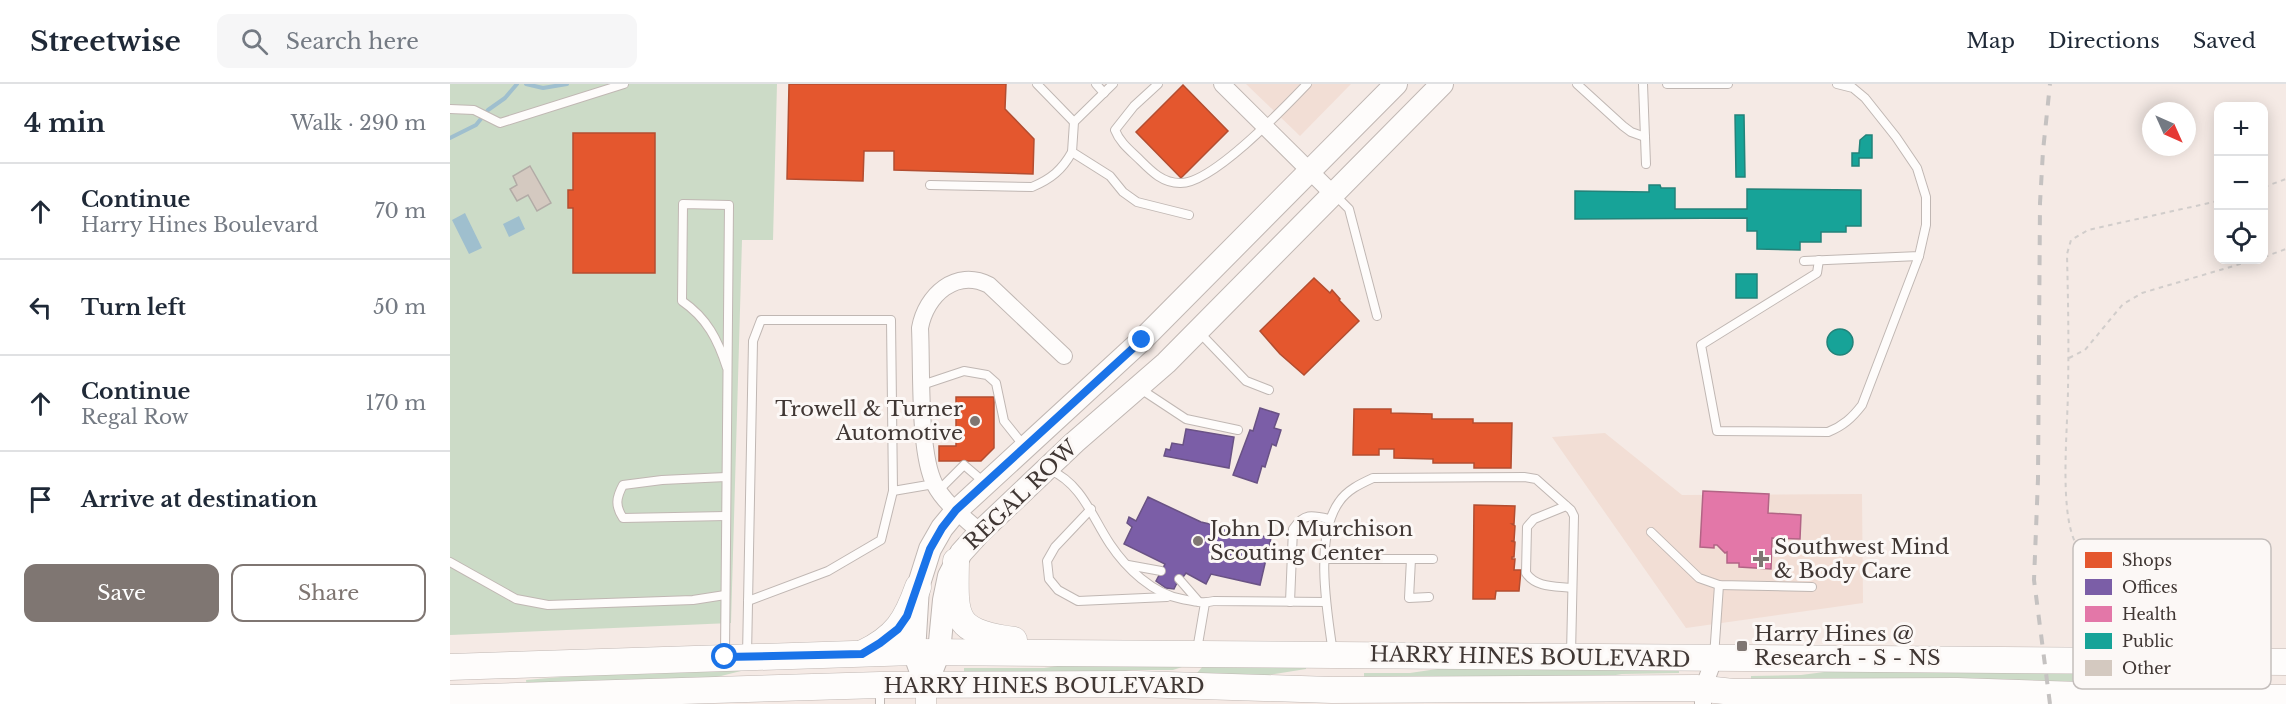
<!DOCTYPE html>
<meta charset="utf-8">
<style>
body{margin:0;font-family:"Libre Baskerville",serif;background:#f6f6f7;color:#1f2937}
.controls{position:absolute;right:18px;top:18px;display:grid;overflow:hidden;border-radius:12px;box-shadow:0 3px 15px #0003}
.controls button{width:54px;height:54px;display:grid;place-items:center;padding:0;border:0;border-bottom:2px solid #e0e1e3;background:#fff;color:#1f2937;font:30px sans-serif}
.compass{position:absolute;left:1692px;top:18px;width:54px;height:54px;border-radius:50%;background:#fff;box-shadow:0 3px 15px #0003;rotate:135deg}
.stop{position:absolute;width:18px;height:18px;margin:-14px;border:4px solid #1a73e8;border-radius:50%;background:#fff}
.stop.end{background:#1a73e8;border-color:#fff;box-shadow:0 2px 6px #0008}
.list{margin:0;padding:0;list-style:none}
h2{display:flex;justify-content:space-between;align-items:center;height:78px;margin:0;padding:0 24px;font-size:26px}
h2 small{font-size:20px;font-weight:400;color:#747a83}
.list li{display:grid;grid-template-columns:39px 1fr auto;gap:18px;align-items:center;box-sizing:border-box;height:96px;padding:0 24px;border-top:2px solid #e0e1e3}
.list b{display:block;font-size:22px;white-space:nowrap}
.list p{margin:0;font-size:20px;white-space:nowrap;color:#747a83}
.list em{font-size:20px;font-style:normal;color:#747a83}
.actions{display:flex;gap:12px;padding:18px 24px}
.actions a{flex:1;padding:14px 0;border:2px solid #7f7672;border-radius:12px;text-align:center;font-size:21px;color:#7f7672}
.actions .main{background:#7f7672;color:#fff}
.icon{flex:none;width:33px;height:33px;fill:none;stroke:currentColor;stroke-width:2;stroke-linecap:round;stroke-linejoin:round}
.map{position:relative;flex:none;width:1836px;height:620px;overflow:hidden}
header{display:flex;align-items:center;gap:36px;box-sizing:border-box;height:84px;padding:0 30px;background:#fff;border-bottom:2px solid #e0e1e3}
header strong{font-size:28px}
nav{display:flex;gap:33px;margin-inline-start:auto;font-size:21px}
.search{width:420px;height:54px;background:#f6f6f7;display:flex;align-items:center;gap:15px;box-sizing:border-box;padding:0 21px;border-radius:12px;color:#747a83;font-size:22px}
main{display:flex}
aside{flex:1;background:#fff}
.map>svg:first-child{display:block}
.built{fill:#f2ded5}
.green{fill:#ccdbc7}
.water{fill:#9fbfce}
.shops{fill:#e4572e;stroke:#b34d30;stroke-width:1.5}
.offices{fill:#7b5ea7;stroke:#695284;stroke-width:1.5}
.health{fill:#e377a8;stroke:#b26485;stroke-width:1.5}
.public{fill:#17a398;stroke:#23837a;stroke-width:1.5}
.lines{fill:none;stroke-linecap:round;stroke-linejoin:round}
.stream{stroke:#9fbfce;stroke-width:4}
.building{fill:#d4c9c0;stroke:#b2aba6;stroke-width:1.5}
.service-casing{stroke:#c0b7b3;stroke-width:10}
.minor-casing{stroke:#c0b7b3;stroke-width:18}
.tertiary-casing{stroke:#c0b7b3;stroke-width:21}
.secondary-casing{stroke:#c0b7b3;stroke-width:24}
.primary-casing{stroke:#c0b7b3;stroke-width:27}
.path{stroke:#d1cdcb;stroke-width:2;stroke-dasharray:4.5 4.5;stroke-linecap:butt}
.service{stroke:#fefcfb;stroke-width:8}
.minor{stroke:#fefcfb;stroke-width:16}
.tertiary{stroke:#fefcfb;stroke-width:20}
.secondary{stroke:#fefcfb;stroke-width:22}
.primary{stroke:#fefcfb;stroke-width:26}
.rail{stroke:#c5c2c1;stroke-width:4;stroke-dasharray:10 10;stroke-linecap:butt}
.route{stroke:#1a73e8;stroke-width:8}
.poi-dot{fill:#7f7672;stroke:#fcf8f6;stroke-width:2}
.labels{text-anchor:middle;dominant-baseline:central;stroke-width:6;stroke-linejoin:round;paint-order:stroke}
.poi-label{font-size:21px;fill:#403734;stroke:#fcf8f6;text-anchor:start}
.street-label{font-size:21px;fill:#403734;stroke:#fcf8f6}
.key{fill:#fcf8f6;stroke:#c4bebc;stroke-width:1.5}
.key-label{font-size:16px;fill:#403734}
</style>
<header>
<strong>Streetwise</strong>
<div class="search"><svg class="icon" aria-label="search" viewBox="0 0 24 24"><circle cx="10" cy="10" r="6"/><path d="M15 15l6 6"/></svg>Search here</div>
<nav><a>Map</a><a>Directions</a><a>Saved</a></nav>
</header>
<main>
<aside>
<h2>4 min<small>Walk · 290 m</small></h2>
<ul class="list">
<li><svg class="icon" aria-label="ahead" viewBox="0 0 24 24"><path d="M12 20V5M6 11l6-6 6 6"/></svg><div><b>Continue</b><p>Harry Hines Boulevard</p></div><em>70 m</em></li>
<li><svg class="icon" aria-label="left" viewBox="0 0 24 24"><path d="M17 20v-9H6M10 6l-5 5 5 5"/></svg><div><b>Turn left</b></div><em>50 m</em></li>
<li><svg class="icon" aria-label="ahead" viewBox="0 0 24 24"><path d="M12 20V5M6 11l6-6 6 6"/></svg><div><b>Continue</b><p>Regal Row</p></div><em>170 m</em></li>
<li><svg class="icon" aria-label="arrive" viewBox="0 0 24 24"><path d="M6 21V4h12l-3 4 3 4H6"/></svg><div><b>Arrive at destination</b></div></li>
</ul>
<div class="actions"><a class="main">Save</a><a>Share</a></div>
</aside>
<div class="map">
<svg width="1836" height="620" viewBox="0 0 1836 620">
<rect width="100%" height="100%" fill="#f5eae5"/>
<g class="built">
<polygon points="796,0 901,0 850,52"/>
<polygon points="1155,349 1232,411 1412,410 1413,519 1236,544 1102,353"/>
</g>
<g class="green">
<polygon points="0,0 327,0 323,156 292,156 281,539 0,551"/>
<polygon points="635,578 732,579 732,583 723,586 683,586 654,590 514,591 514,584 594,584"/>
<polygon points="755,580 856,581 856,585 806,593 746,590"/>
<polygon points="994,584 1229,585 1229,589 1172,590 1146,594 914,594 914,589 960,589"/>
<polygon points="160,586 295,586 259,595 77,604 76,596 134,591"/>
<polygon points="1390,586 1749,589 1750,601 1301,597 1301,592 1351,591"/>
</g>
<g class="water">
<polygon points="15,129 32,164 19,170 2,136"/>
<polygon points="69,132 75,145 59,153 53,140"/>
</g>
<g class="shops">
<polygon points="339,0 556,0 555,25 584,55 583,90 444,86 444,67 414,67 413,97 337,95"/>
<polygon points="733,1 778,47 731,94 686,48"/>
<polygon points="123,49 205,49 205,189 123,189 123,124 118,124 118,106 123,106"/>
<polygon points="864,194 880,209 882,206 890,215 889,216 909,237 854,291 830,270 810,247"/>
<polygon points="506,313 544,313 544,364 531,377 489,377 489,362 506,362"/>
<polygon points="904,325 941,325 941,329 982,330 982,335 1023,335 1023,339 1062,339 1061,384 1024,384 1024,379 983,379 983,375 944,374 944,365 929,365 929,371 903,371"/>
<polygon points="1024,421 1065,422 1064,440 1062,440 1065,442 1064,457 1061,457 1065,458 1064,473 1062,473 1062,475 1065,475 1064,486 1071,486 1069,507 1046,507 1045,515 1023,515"/>
</g>
<g class="offices">
<polygon points="810,324 829,330 824,344 831,346 826,362 822,360 815,383 812,382 807,399 783,391 800,346 803,347"/>
<polygon points="736,345 784,353 779,384 714,372 716,365 720,366 722,359 733,361"/>
<polygon points="698,413 751,438 821,454 810,501 761,490 756,500 736,489 733,493 731,491 724,505 716,504 706,497 715,480 674,460 682,443 677,439 679,433 686,437"/>
</g>
<polygon class="health" points="1253,407 1319,410 1318,429 1351,431 1350,455 1322,454 1321,485 1289,483 1289,479 1277,479 1277,468 1275,469 1267,461 1264,461 1264,464 1250,463"/>
<g class="public">
<polygon points="1285,31 1294,31 1295,93 1286,93"/>
<polygon points="1416,51 1422,51 1422,74 1409,74 1409,82 1402,82 1402,69 1409,69 1410,56"/>
<polygon points="1199,101 1210,101 1211,104 1225,104 1225,125 1297,125 1297,105 1411,106 1411,142 1396,142 1396,148 1371,148 1371,158 1350,158 1350,166 1307,165 1307,147 1297,147 1297,134 1125,135 1125,107 1199,108"/>
<rect x="1286" y="190" width="21" height="24"/>
<circle cx="1390" cy="258" r="13"/>
</g>
<g class="lines">
<g class="stream">
<polyline points="76,0 93,4 117,0"/>
<polyline points="0,54 26,41 38,26 55,14 67,0"/>
</g>
</g>
<polygon class="building" points="80,82 101,119 87,127 78,111 67,117 60,105 67,101 63,92"/>
<g class="lines">
<defs>
<g id="service">
<polyline points="587,0 624,38"/>
<polyline points="646,0 654,9"/>
<polyline points="663,0 624,38 622,68 660,92 673,108 687,118 739,131"/>
<path d="M708,0L684,22L665,46C670,59 681,67 691,77C702,88 713,99 730,99C762,100 834,24 857,0"/>
<polyline points="1127,0 1173,42 1181,48 1195,53"/>
<polyline points="1193,0 1196,80"/>
<polyline points="1217,0 1278,0"/>
<polyline points="0,25 24,26 50,39 174,0"/>
<path d="M480,101L582,103C601,95 612,86 622,68"/>
<polyline points="884,110 899,125 927,232"/>
<path d="M1369,176L1367,189L1251,261L1267,347L1378,348C1393,342 1402,334 1412,321L1469,172"/>
<polyline points="1354,177 1469,172 1476,141 1476,113 1467,84 1446,53 1415,14 1403,4 1387,0"/>
<polyline points="748,247 796,297 819,306"/>
<polyline points="472,301 514,287 537,291 546,299 554,337 574,362"/>
<polyline points="689,304 736,335 788,346"/>
<path d="M600,386C632,400 642,433 660,460C676,484 703,510 732,515C743,517 752,520 764,517L876,518"/>
<polyline points="488,407 514,381 535,399"/>
<path d="M1116,422L1084,435L1077,443L1076,489C1086,504 1106,502 1122,504"/>
<polyline points="641,425 605,463 597,477 599,495 608,506 628,517 717,513"/>
<path d="M276,432L173,434C165,422 166,414 173,401L212,396L276,393"/>
<polyline points="1201,448 1249,494 1269,501 1362,503"/>
<polyline points="875,475 983,475"/>
<polyline points="961,475 959,514 979,513"/>
<polyline points="0,478 66,515 98,521 243,516 275,511"/>
<polyline points="678,481 711,487"/>
<polyline points="729,495 749,518"/>
<polyline points="298,517 378,487 431,456 443,407"/>
<path d="M840,518L843,445C854,429 862,431 879,435"/>
<polyline points="747,566 755,519"/>
<path d="M883,569C877,528 864,453 889,418C897,406 910,400 923,394L1074,393L1086,395L1121,426L1124,432L1121,570"/>
<path d="M275,572L279,121L233,120L232,217C257,234 268,256 277,284"/>
<polyline points="297,572 303,257 311,236 441,236 443,407 484,400"/>
<polyline points="1264,573 1269,501"/>
<polyline points="430,620 430,602"/>
</g>
<g id="minor">
<polyline points="772,0 883,110"/>
<path d="M530,448C515,434 495,420 485,401C468,369 472,283 470,244C476,211 506,184 539,201L614,272"/>
<polyline points="1253,620 1253,605 1264,575"/>
</g>
<g id="tertiary">
<polyline points="476,620 476,601"/>
<polyline points="1783,620 1784,578"/>
</g>
<g id="secondary">
<polyline points="470,585 464,568 468,503 480,465 492,444 506,427 692,256 946,0"/>
<polyline points="476,601 489,568 494,516 499,492 511,469 530,448 625,358 716,279 992,0"/>
</g>
<g id="primary">
<path d="M506,477C505,534 502,548 564,556"/>
<path d="M413,569C446,553 456,537 468,503"/>
<polyline points="0,583 464,568 1836,578"/>
<polyline points="0,614 430,601 686,600 882,606 1246,604 1283,608 1507,607 1663,612 1836,614"/>
</g>
</defs>
<use href="#service" class="service-casing"/>
<use href="#minor" class="minor-casing"/>
<use href="#tertiary" class="tertiary-casing"/>
<use href="#secondary" class="secondary-casing"/>
<use href="#primary" class="primary-casing"/>
<g class="path">
<polyline points="1814,103 1836,95"/>
<polyline points="1814,173 1836,165"/>
<polyline points="1619,274 1635,266 1673,220 1692,209 1804,176"/>
<path d="M1713,557C1686,530 1641,491 1625,458C1609,424 1618,343 1618,303C1619,259 1618,215 1617,170L1621,156L1638,146L1768,117"/>
</g>
<use href="#service" class="service"/>
<use href="#minor" class="minor"/>
<use href="#tertiary" class="tertiary"/>
<use href="#secondary" class="secondary"/>
<use href="#primary" class="primary"/>
<polyline class="rail" points="1600,620 1584,496 1588,395 1590,119 1593,67 1600,0"/>
</g>
<g class="lines">
<polyline class="route" points="275,573 412,570 430,559 448,545 457,532 480,465 492,444 506,426 692,256"/>
</g>
<g class="poi-dot">
<circle cx="525" cy="337" r="6"/>
<circle cx="748" cy="457" r="6"/>
<path d="M1308 466h6v6h6v6h-6v6h-6v-6h-6v-6h6z"/>
<rect x="1286" y="556" width="12" height="12" rx="3"/>
</g>
<g class="labels">
<g class="poi-label">
<text x="513" y="325" text-anchor="end">Trowell &amp; Turner<tspan x="513" dy="24">Automotive</tspan></text>
<text x="760" y="445">John D. Murchison<tspan x="760" dy="24">Scouting Center</tspan></text>
<text x="1324" y="463">Southwest Mind<tspan x="1324" dy="24">&amp; Body Care</tspan></text>
<text x="1304" y="550">Harry Hines @<tspan x="1304" dy="24">Research - S - NS</tspan></text>
</g>
<g class="street-label">
<text transform="translate(571 411) rotate(-44)">REGAL ROW</text>
<text transform="translate(1080 573) rotate(1)">HARRY HINES BOULEVARD</text>
<text x="594" y="602">HARRY HINES BOULEVARD</text>
</g>
</g>
<rect x="1623" y="455" width="198" height="150" rx="9" class="key"/>
<rect x="1635" y="468" width="27" height="16" fill="#e4572e"/>
<rect x="1635" y="495" width="27" height="16" fill="#7b5ea7"/>
<rect x="1635" y="522" width="27" height="16" fill="#e377a8"/>
<rect x="1635" y="549" width="27" height="16" fill="#17a398"/>
<rect x="1635" y="576" width="27" height="16" fill="#d4c9c0"/>
<g class="key-label">
<text x="1672" y="482">Shops</text>
<text x="1672" y="509">Offices</text>
<text x="1672" y="536">Health</text>
<text x="1672" y="563">Public</text>
<text x="1672" y="590">Other</text>
</g>
</svg>
<div class="controls">
<button>+</button>
<button>−</button>
<button><svg class="icon" aria-label="locate" viewBox="0 0 24 24"><circle cx="12" cy="12" r="6"/><path d="M12 2v4M12 18v4M2 12h4M18 12h4"/></svg></button>
</div>
<svg class="compass" viewBox="-18 -18 36 36"><path d="M0-13l5 13h-10z" fill="#e53935"/><path d="M0 13l5-13h-10z" fill="#747a83"/></svg>
<div class="stop" style="left:275px;top:573px"></div>
<div class="stop end" style="left:692px;top:256px"></div>
</div>
</main>
